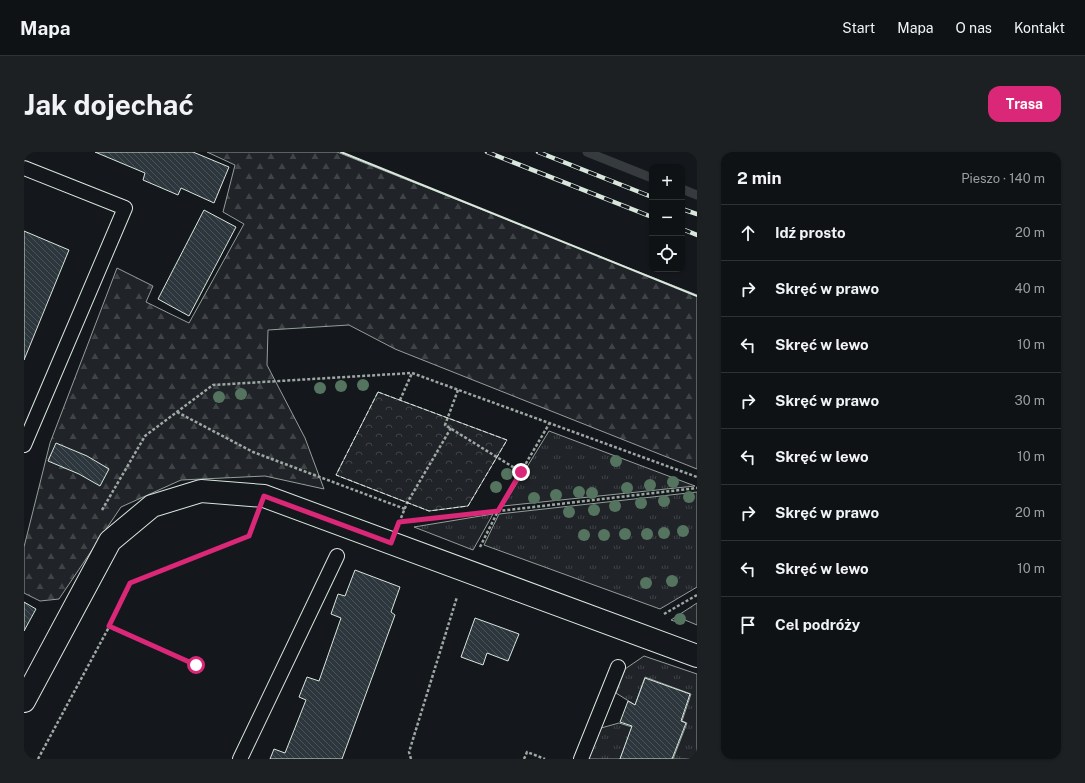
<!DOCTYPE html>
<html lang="pl">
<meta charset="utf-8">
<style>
body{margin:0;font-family:"Public Sans",sans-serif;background:#1d2022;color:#f1f3f6}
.controls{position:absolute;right:12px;top:12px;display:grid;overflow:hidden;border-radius:8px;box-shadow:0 1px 3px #0004}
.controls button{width:36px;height:36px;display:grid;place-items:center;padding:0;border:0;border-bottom:1px solid #2f3234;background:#0f1215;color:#f1f3f6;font:20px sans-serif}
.stop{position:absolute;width:12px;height:12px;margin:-9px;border:3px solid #db2777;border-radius:50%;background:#fff}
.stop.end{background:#db2777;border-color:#fff;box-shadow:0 1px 4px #0008}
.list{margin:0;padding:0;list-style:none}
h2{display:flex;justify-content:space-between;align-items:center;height:52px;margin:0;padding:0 16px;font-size:17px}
h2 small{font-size:13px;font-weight:400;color:#9b9ea0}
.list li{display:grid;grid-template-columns:26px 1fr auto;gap:12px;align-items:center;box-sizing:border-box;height:56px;padding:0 16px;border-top:1px solid #2f3234}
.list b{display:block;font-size:15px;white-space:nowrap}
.list em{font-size:13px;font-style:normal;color:#9b9ea0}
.icon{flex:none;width:22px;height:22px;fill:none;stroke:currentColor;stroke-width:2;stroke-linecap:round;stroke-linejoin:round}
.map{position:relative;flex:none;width:673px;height:607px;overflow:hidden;border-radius:12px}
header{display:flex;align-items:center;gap:24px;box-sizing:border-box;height:56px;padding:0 20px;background:#0f1215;border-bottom:1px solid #2f3234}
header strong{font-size:19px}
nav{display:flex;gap:22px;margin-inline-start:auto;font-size:14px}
.intro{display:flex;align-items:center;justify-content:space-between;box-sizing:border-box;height:96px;padding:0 24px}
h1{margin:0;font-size:28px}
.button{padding:10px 18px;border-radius:12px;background:#db2777;color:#fff;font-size:14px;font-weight:700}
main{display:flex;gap:24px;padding:0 24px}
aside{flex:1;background:#0f1215;border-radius:12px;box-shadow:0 1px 3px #0004}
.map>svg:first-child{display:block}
.grass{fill:url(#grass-tufts);stroke:#939e99}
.forest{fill:url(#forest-firs);stroke:#939e99}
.park{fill:url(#park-crowns);stroke:#939e99}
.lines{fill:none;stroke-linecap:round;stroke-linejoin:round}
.stream{stroke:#363b3e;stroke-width:9}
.building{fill:url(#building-back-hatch);stroke:#d8e6dc}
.service-casing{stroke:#d8e6dc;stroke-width:16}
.minor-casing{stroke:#d8e6dc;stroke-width:24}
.path{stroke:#9da8a2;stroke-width:2.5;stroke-dasharray:3 2;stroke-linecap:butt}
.service{stroke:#14181c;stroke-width:14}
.minor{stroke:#14181c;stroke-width:22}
.rail-casing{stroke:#d8e6dc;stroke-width:4.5}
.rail{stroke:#14181c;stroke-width:3;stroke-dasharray:9;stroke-linecap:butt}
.fence{stroke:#d8e6dc;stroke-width:1;stroke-dasharray:5 2;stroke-linecap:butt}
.wall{stroke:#d8e6dc;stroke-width:2}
.tree{fill:#55745f}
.route{stroke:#db2777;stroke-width:5}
</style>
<header>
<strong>Mapa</strong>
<nav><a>Start</a><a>Mapa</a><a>O nas</a><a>Kontakt</a></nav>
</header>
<div class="intro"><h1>Jak dojechać</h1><a class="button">Trasa</a></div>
<main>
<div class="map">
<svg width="673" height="607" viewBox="0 0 673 607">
<defs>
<pattern id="grass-tufts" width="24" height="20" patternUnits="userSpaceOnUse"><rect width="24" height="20" fill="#202428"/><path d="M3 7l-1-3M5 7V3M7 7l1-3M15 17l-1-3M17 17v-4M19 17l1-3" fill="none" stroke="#404447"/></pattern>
<pattern id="forest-firs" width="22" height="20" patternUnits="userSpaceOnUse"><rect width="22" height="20" fill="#202428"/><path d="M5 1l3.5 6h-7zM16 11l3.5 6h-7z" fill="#404447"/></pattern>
<pattern id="park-crowns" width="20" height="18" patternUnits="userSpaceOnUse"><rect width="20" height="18" fill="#202428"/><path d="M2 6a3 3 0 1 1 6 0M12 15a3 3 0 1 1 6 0" fill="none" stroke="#404447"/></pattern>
<pattern id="building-back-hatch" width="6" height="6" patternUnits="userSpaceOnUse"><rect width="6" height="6" fill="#2c363c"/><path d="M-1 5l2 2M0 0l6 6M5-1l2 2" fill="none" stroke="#4a5358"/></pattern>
</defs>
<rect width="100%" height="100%" fill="#14181c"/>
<g class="grass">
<polygon points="525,279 671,334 479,354"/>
<polygon points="673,340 673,435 636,457 460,393 475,362"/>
<polygon points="469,362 449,398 390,375"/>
<polygon points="673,451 673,473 661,468 656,471 647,468"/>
<polygon points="620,504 673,522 673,607 649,607 663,571 658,569 667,542 621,525 611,553 592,541 601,517"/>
<polygon points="595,571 608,575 596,607 563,607 577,576"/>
</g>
<polygon class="forest" points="183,0 313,0 673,143 673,317 371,197 325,173 244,178 243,213 281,286 300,337 241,324 157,328 97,355 35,447 16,449 0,441 0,395 26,291 93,116 129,134 122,150 165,171 220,72 199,60 211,13"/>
<polygon class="park" points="354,240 483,288 444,354 405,359 312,323"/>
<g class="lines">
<g class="stream">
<polyline points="563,0 628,26"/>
<polyline points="658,37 673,43"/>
</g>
</g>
<g class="building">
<polygon points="71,0 169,0 205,15 190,51 157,36 154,43 119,28 121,21"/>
<polygon points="180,58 212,75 165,164 134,147"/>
<polygon points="0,79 45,98 0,208"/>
<polygon points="32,291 63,304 85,317 76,334 55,322 24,309"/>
<polygon points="331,418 376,435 367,460 371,463 318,607 246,607 250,597 261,601 282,548 275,545 283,525 295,529 317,466 307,462 314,442 321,444"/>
<polygon points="0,450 12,457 0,479"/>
<polygon points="451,466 495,482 484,509 463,501 459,513 437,505"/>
<polygon points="621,526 666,542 657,569 662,571 648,607 596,607 608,574 596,570 604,549 611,553"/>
</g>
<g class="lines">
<defs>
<g id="service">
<polyline points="0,16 101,56 0,293"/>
<polyline points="216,607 313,404"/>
<polyline points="557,607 594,515"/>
</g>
<polyline id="minor" points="0,549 86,389 128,354 177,339 240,344 673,504"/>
</defs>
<use href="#service" class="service-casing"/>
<use href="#minor" class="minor-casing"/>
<g class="path">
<polyline points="672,0 673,1"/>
<polyline points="434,238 421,273 497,320"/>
<polyline points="376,248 388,221"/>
<polyline points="153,260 229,300 381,357"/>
<polyline points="78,358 121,284 189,233 388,221 673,325"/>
<polyline points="377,366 383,351 427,276"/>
<polyline points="389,369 673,336"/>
<polyline points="456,395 474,359 525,272"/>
<polyline points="640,462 673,443"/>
<polyline points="85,475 172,513"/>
<polyline points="14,607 85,475 107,431 225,384 230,370"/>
<polyline points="387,607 385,600 433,445"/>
<polyline points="500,607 503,600 521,607"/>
</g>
<use href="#service" class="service"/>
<use href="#minor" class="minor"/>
<defs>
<g id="rail">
<polyline points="463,0 628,65"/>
<polyline points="514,0 628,45"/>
<polyline points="658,57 673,62"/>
<polyline points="658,77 673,83"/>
</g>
</defs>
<use href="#rail" class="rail-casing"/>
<use href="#rail" class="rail"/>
<polygon class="fence" points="354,240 483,288 444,354 405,359 312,323"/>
<polyline class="wall" points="317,0 673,144"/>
</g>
<g class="tree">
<circle cx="339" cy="233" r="6"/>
<circle cx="317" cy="234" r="6"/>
<circle cx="296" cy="236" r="6"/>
<circle cx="217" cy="242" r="6"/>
<circle cx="195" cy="245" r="6"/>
<circle cx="592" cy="309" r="6"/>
<circle cx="483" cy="322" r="6"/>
<circle cx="649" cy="330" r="6"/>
<circle cx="626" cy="333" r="6"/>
<circle cx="472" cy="335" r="6"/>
<circle cx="603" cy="336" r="6"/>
<circle cx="555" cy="340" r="6"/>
<circle cx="568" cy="341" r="6"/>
<circle cx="532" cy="343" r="6"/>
<circle cx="665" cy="345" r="6"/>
<circle cx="510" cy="346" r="6"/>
<circle cx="640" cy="349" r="6"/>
<circle cx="617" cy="351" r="6"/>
<circle cx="591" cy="354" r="6"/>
<circle cx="570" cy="358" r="6"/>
<circle cx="545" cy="360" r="6"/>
<circle cx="659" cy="379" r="6"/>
<circle cx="640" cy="381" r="6"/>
<circle cx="601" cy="382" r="6"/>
<circle cx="623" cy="382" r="6"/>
<circle cx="560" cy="383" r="6"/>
<circle cx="580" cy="383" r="6"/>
<circle cx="648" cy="429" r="6"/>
<circle cx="622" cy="431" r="6"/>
<circle cx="656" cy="467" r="6"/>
</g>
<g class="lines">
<polyline class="route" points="172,513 85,474 106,431 225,384 240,344 367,391 375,370 474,359 497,320"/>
</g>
</svg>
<div class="controls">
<button>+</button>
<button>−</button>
<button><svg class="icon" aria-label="locate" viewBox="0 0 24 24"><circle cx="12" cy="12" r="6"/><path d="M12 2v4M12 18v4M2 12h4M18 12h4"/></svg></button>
</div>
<div class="stop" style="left:172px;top:513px"></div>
<div class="stop end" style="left:497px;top:320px"></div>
</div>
<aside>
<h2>2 min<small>Pieszo · 140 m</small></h2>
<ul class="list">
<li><svg class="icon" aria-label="ahead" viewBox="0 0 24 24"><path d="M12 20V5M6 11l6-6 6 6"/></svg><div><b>Idź prosto</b></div><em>20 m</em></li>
<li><svg class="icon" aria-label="right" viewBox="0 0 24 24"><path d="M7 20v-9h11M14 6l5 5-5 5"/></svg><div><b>Skręć w prawo</b></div><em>40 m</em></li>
<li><svg class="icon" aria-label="left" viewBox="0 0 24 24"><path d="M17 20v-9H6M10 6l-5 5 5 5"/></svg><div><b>Skręć w lewo</b></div><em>10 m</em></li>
<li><svg class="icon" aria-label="right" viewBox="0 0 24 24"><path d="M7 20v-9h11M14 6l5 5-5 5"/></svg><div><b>Skręć w prawo</b></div><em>30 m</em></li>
<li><svg class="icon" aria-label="left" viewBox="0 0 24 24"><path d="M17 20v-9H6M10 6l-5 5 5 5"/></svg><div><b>Skręć w lewo</b></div><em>10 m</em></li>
<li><svg class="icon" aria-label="right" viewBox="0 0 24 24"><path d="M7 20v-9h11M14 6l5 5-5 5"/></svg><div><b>Skręć w prawo</b></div><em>20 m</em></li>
<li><svg class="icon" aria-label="left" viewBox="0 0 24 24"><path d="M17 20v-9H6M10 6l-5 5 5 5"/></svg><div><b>Skręć w lewo</b></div><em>10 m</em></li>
<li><svg class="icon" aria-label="arrive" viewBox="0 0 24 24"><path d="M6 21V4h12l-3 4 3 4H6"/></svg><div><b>Cel podróży</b></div></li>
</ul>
</aside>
</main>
